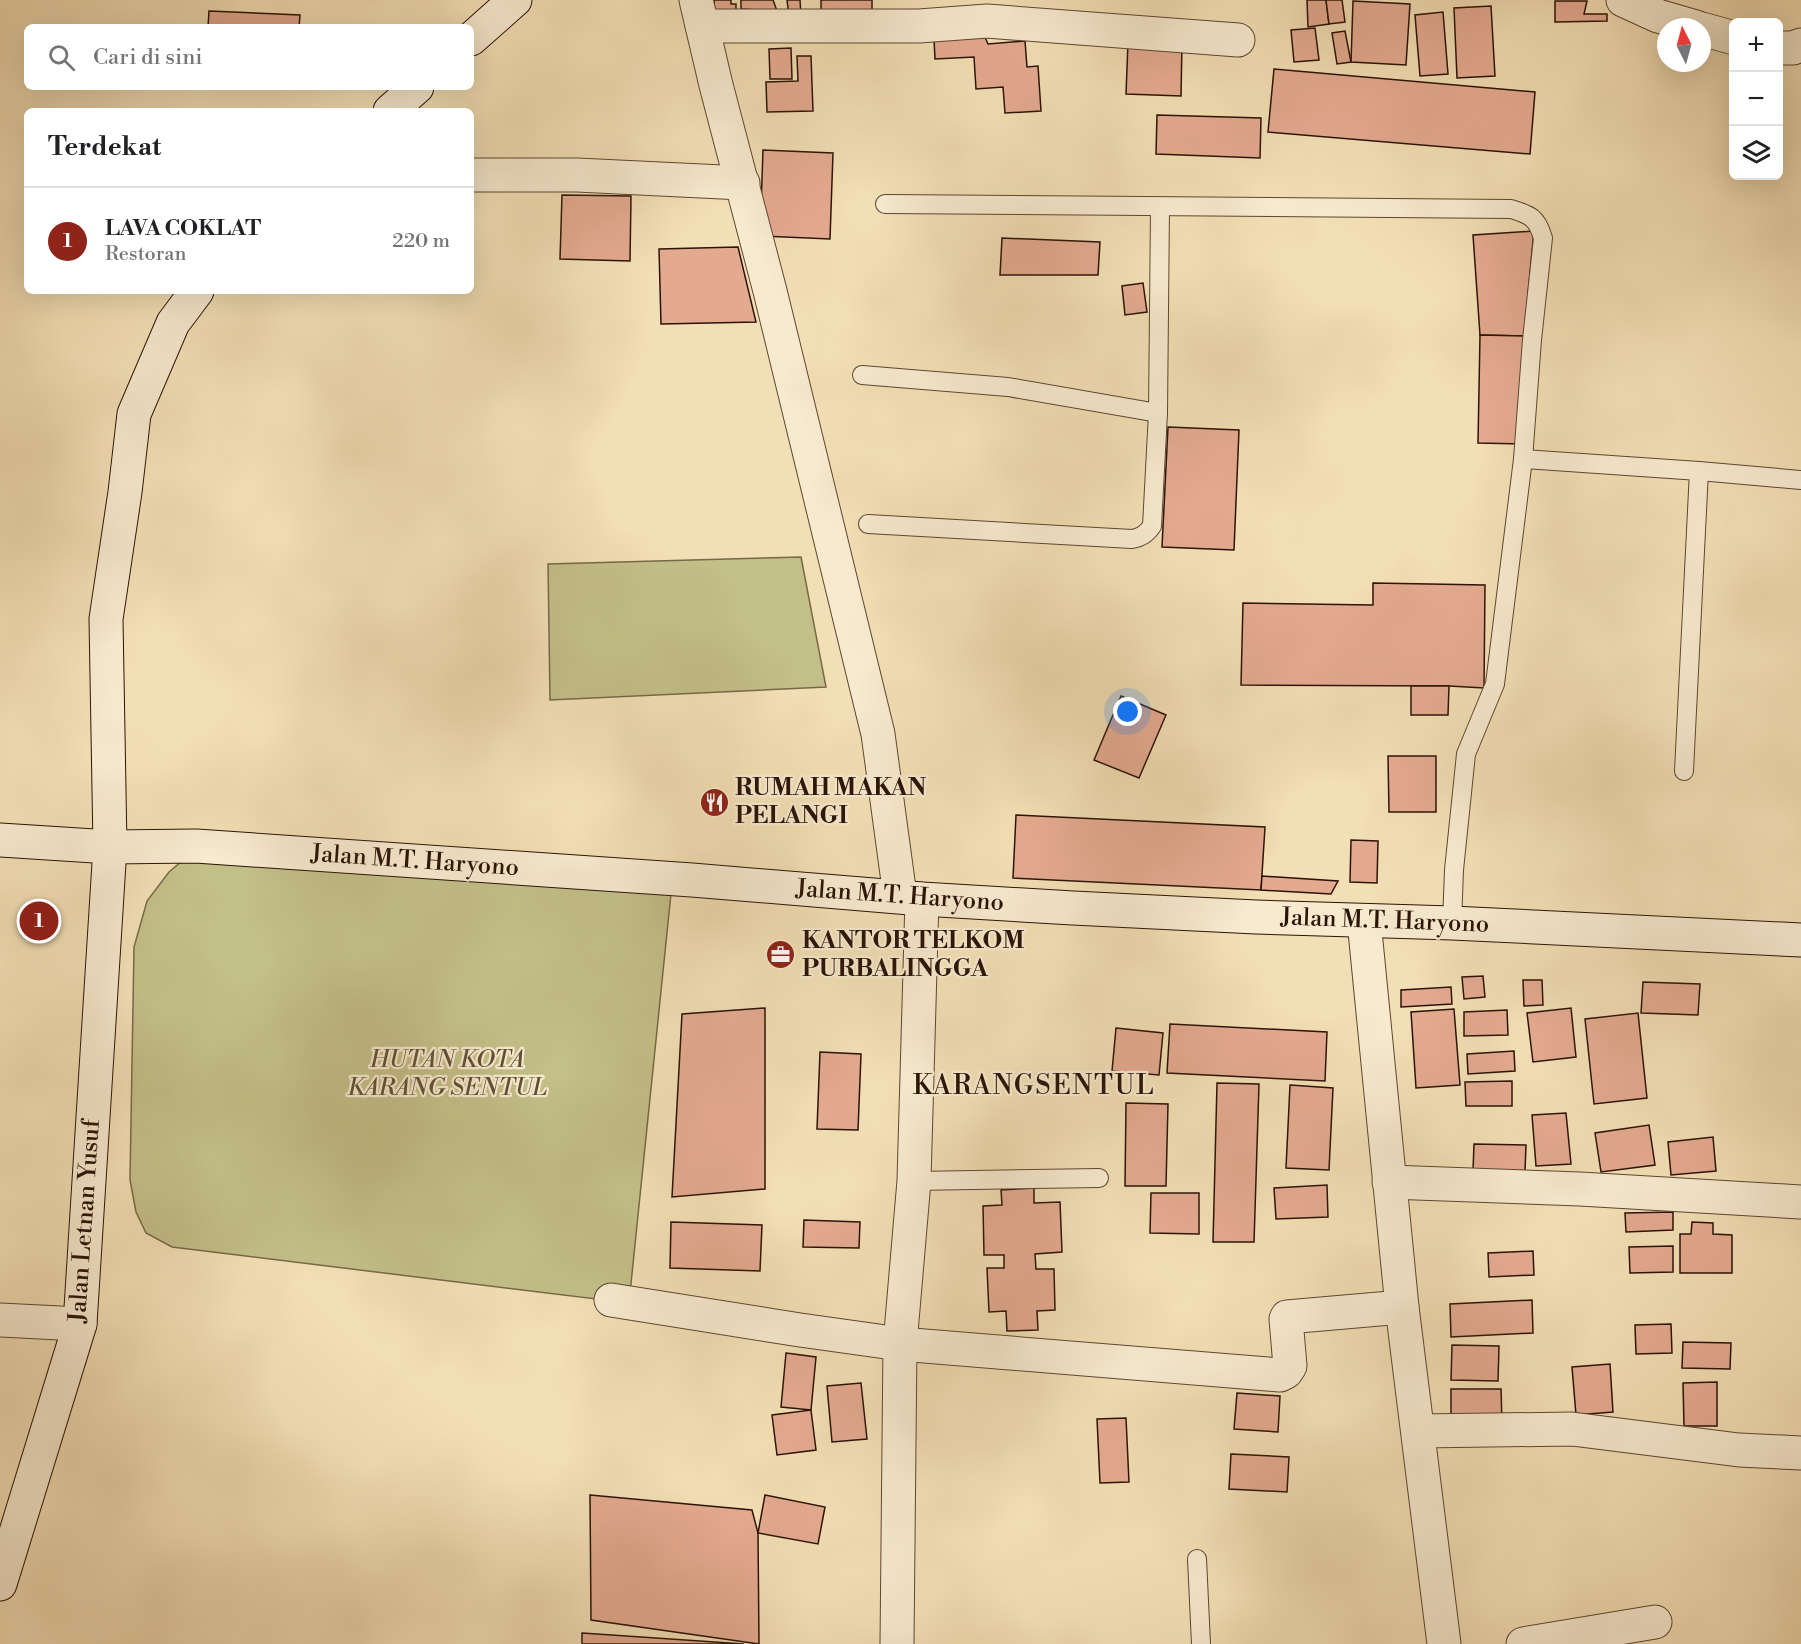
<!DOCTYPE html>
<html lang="id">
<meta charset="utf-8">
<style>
body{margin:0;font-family:"Libre Bodoni",serif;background:#f6f6f6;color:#202124}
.controls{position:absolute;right:18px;top:18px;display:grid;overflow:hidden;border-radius:9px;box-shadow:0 6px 24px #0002}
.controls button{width:54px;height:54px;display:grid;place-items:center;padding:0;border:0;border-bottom:2px solid #e0e0e0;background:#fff;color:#202124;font:30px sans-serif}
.compass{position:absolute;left:1657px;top:18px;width:54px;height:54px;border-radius:50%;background:#fff;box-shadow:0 6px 24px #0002;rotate:354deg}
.you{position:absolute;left:1128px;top:712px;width:21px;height:21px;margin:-15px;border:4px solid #fff;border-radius:50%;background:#1a73e8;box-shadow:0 0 0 9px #1a73e833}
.badge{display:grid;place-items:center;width:39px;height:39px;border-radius:50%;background:#8f2418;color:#fff;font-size:20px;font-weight:700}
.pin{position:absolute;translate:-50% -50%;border:3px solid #fff;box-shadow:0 2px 6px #0006}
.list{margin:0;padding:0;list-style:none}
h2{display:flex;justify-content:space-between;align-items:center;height:78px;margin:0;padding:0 24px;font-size:26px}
h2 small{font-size:20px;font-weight:400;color:#757577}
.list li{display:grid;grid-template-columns:39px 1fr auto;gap:18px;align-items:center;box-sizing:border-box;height:108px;padding:0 24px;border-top:2px solid #e0e0e0}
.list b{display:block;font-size:22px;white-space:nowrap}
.list p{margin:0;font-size:20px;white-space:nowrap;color:#757577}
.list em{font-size:20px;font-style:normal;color:#757577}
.icon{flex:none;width:33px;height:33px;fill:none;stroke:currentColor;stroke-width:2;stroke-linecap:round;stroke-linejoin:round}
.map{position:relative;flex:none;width:1801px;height:1644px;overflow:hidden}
.search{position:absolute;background:#fff;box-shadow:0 6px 24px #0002;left:24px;top:24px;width:450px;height:66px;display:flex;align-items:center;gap:15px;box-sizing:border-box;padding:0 21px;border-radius:9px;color:#757577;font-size:22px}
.panel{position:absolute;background:#fff;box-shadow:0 6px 24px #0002;left:24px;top:108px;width:450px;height:186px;border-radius:9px}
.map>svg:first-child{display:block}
.green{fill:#c3bf88;stroke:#776948;stroke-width:1.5}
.building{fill:#e4aa90;stroke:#2b1307;stroke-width:1.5}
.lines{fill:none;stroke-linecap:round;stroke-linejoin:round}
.lane-casing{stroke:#5d4632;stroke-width:20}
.street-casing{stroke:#5d4632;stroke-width:35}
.secondary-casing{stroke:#2b1307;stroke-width:35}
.lane{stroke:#f7eacf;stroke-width:18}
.street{stroke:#f7eacf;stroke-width:33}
.secondary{stroke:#f7eacf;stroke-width:33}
.labels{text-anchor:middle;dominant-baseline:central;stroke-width:4.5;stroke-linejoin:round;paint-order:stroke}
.poi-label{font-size:24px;font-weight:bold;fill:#2b1307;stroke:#f7eacf;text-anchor:start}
.street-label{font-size:24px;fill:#2b1307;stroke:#f7eacf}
.park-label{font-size:24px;font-style:italic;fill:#604f34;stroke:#f7eacf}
.quarter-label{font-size:27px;letter-spacing:1.5px;fill:#2b1307;stroke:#f7eacf}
</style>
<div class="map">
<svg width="1801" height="1644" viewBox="0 0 1801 1644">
<rect width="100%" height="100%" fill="#f3dfb5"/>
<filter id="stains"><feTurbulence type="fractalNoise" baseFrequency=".00333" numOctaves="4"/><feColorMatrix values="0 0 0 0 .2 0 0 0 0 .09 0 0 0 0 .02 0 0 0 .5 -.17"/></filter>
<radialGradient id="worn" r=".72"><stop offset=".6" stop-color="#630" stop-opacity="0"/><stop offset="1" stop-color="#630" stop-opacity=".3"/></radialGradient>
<g class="green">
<polygon points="801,557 826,687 550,700 548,564"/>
<polygon points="195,850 672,884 629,1303 172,1247 146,1233 136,1212 130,1180 134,947 147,901 169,872"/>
</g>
<g class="building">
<polygon points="714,0 731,0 731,4 736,4 736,15 715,16"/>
<polygon points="741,0 773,0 777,11 741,9"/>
<polygon points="787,0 800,0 801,16 789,16"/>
<polygon points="821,0 872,0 872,21 821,20"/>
<polygon points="1307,0 1326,0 1329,24 1308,27"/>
<polygon points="1326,0 1342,0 1345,22 1329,24"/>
<polygon points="1353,1 1410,4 1406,65 1351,62"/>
<polygon points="1555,1 1587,1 1584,14 1607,14 1607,21 1555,22"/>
<polygon points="1491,6 1495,76 1457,78 1454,8"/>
<polygon points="209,11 300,15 299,27 208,27"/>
<polygon points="1443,12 1448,74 1420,76 1415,15"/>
<polygon points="1315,28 1319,60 1294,62 1291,30"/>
<polygon points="1345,31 1351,62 1337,64 1332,33"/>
<polygon points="984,35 988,44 1025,41 1027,67 1038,66 1041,111 1005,113 1003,87 976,89 974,57 935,59 934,39"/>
<polygon points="1128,42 1182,43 1181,96 1126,94"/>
<polygon points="791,48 792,79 770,79 769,49"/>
<polygon points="797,56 811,56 813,111 767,112 766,82 798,81"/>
<polygon points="1274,69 1535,92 1530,154 1268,132"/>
<polygon points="1157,115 1261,118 1260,158 1156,154"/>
<polygon points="763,150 833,153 830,239 760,236"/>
<polygon points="562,195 631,196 630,261 560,259"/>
<polygon points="1534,231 1524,336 1480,335 1473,235"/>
<polygon points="1002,238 1100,242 1098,275 1000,275"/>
<polygon points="738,247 756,322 661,324 659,249"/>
<polygon points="1143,283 1147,312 1125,315 1122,286"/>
<polygon points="1480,335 1524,336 1523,444 1478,443"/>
<polygon points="1168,427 1239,430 1234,550 1162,547"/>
<polygon points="1373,583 1485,585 1484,688 1449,686 1241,685 1243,603 1373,605"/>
<polygon points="1411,686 1449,686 1448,715 1411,715"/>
<polygon points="1121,696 1166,715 1139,778 1094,760"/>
<polygon points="1388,756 1436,756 1436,812 1389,812"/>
<polygon points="1016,815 1265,827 1261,890 1013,878"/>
<polygon points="1351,840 1378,841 1377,883 1350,882"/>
<polygon points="1262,876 1338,881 1331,894 1261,890"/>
<polygon points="1483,976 1485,997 1464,999 1462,977"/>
<polygon points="1523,980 1542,980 1543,1005 1524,1006"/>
<polygon points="1643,982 1700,984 1698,1015 1641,1013"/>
<polygon points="1451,987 1452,1004 1401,1007 1401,990"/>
<polygon points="765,1008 765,1189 672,1197 682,1014"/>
<polygon points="1571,1008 1576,1057 1533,1062 1527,1013"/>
<polygon points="1454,1009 1460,1085 1416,1088 1411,1012"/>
<polygon points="1507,1010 1508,1035 1464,1036 1464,1012"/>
<polygon points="1638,1013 1647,1098 1594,1104 1585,1019"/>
<polygon points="1170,1024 1327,1032 1325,1081 1167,1073"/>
<polygon points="1116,1028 1163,1033 1159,1075 1112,1071"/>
<polygon points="1514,1051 1515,1071 1468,1074 1467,1054"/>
<polygon points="820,1052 861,1054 858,1130 817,1129"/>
<polygon points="1512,1081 1512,1106 1466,1106 1465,1082"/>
<polygon points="1217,1083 1259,1084 1254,1242 1213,1242"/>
<polygon points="1290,1085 1333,1088 1329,1170 1286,1168"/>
<polygon points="1126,1103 1168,1104 1166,1186 1125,1186"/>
<polygon points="1566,1113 1571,1164 1536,1166 1532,1115"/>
<polygon points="1649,1125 1655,1165 1601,1172 1595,1133"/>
<polygon points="1713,1137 1716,1171 1671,1175 1668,1142"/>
<polygon points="1474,1144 1526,1145 1525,1171 1473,1171"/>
<polygon points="1327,1185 1328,1217 1276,1219 1274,1188"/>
<polygon points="1034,1188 1034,1203 1060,1202 1062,1252 1035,1254 1036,1269 1054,1269 1055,1310 1037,1311 1038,1330 1007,1331 1006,1311 989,1312 987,1268 1004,1268 1004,1255 984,1255 983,1206 1002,1205 1001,1190"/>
<polygon points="1151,1193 1199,1193 1199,1234 1150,1233"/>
<polygon points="1673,1212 1673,1230 1626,1232 1625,1213"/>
<polygon points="804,1220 860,1222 859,1248 803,1247"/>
<polygon points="671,1222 762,1225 760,1271 670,1268"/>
<polygon points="1692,1222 1713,1223 1713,1234 1732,1235 1732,1273 1680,1273 1680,1234 1691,1234"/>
<polygon points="1673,1246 1673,1272 1630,1273 1629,1247"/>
<polygon points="1533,1251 1534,1275 1489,1277 1488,1253"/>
<polygon points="1532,1300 1533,1333 1451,1337 1450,1304"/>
<polygon points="1671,1324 1672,1353 1636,1354 1635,1325"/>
<polygon points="1683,1342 1731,1343 1730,1369 1682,1368"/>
<polygon points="1452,1345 1499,1346 1498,1381 1451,1380"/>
<polygon points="786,1353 816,1357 811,1410 781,1407"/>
<polygon points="1610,1364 1613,1412 1576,1415 1572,1367"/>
<polygon points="1717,1382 1717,1426 1684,1426 1683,1383"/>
<polygon points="861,1383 867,1439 832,1442 827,1386"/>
<polygon points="1451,1389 1501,1389 1502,1422 1451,1422"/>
<polygon points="1237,1393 1280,1396 1278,1432 1234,1429"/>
<polygon points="811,1410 816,1450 777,1455 772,1415"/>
<polygon points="1126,1418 1129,1482 1100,1483 1097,1419"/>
<polygon points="1231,1454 1289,1457 1287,1492 1229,1489"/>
<polygon points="590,1495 752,1510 758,1533 759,1644 591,1620"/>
<polygon points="765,1495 825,1507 818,1544 758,1533"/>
<polygon points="582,1633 744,1644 582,1644"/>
</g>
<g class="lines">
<defs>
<g id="lane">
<path d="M885,204L1511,209C1531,215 1537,218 1543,238L1532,340L1523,459L1495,684L1466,754L1454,870L1452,923"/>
<polyline points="862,375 1008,387 1158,413"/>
<polyline points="1523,459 1699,471 1801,480"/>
<path d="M868,524L1132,539C1142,537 1146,534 1152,526L1158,413L1160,207"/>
<polyline points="1684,771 1699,471"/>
<polyline points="914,1181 1099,1178"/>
<polyline points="1197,1559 1201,1644"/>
</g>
<g id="street">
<polyline points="696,0 716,85 770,291 878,734 900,896"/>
<polyline points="1623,0 1658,16 1696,27"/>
<polyline points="702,26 919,26 987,21 1238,40"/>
<polyline points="1702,29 1734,38"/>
<polyline points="1778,48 1793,48 1801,45"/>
<polyline points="471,175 577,175 743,183"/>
<polyline points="1364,921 1402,1307 1444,1644"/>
<polyline points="1389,1182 1580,1189 1801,1202"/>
<polyline points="611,1300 800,1330 900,1344 1280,1375 1286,1372 1290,1366 1286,1319 1287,1317 1402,1307"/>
<polyline points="0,1320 80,1324"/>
<polyline points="1419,1431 1572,1429 1739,1450 1801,1453"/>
<polyline points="897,1644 900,1344 914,1181 922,899"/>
<polyline points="1523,1644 1655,1622"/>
</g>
<g id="secondary">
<polyline points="471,39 515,0"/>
<polyline points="390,111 417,87"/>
<polyline points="0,840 110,847 196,846 692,880 922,899 1073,908 1256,917 1452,923 1801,940"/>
<polyline points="0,1584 80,1324 110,847 106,619 125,492 134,414 173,323 197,291"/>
</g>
</defs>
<use href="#lane" class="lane-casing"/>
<use href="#street" class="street-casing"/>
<use href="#secondary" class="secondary-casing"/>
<use href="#lane" class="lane"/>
<use href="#street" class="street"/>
<use href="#secondary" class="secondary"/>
</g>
<defs>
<symbol id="restaurant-disc" viewBox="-11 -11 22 22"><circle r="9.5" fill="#8f2418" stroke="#f7eacf"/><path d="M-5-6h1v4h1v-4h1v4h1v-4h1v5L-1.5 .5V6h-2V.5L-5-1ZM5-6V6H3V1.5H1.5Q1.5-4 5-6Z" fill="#fff"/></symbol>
<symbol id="office-disc" viewBox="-11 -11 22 22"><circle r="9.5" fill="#8f2418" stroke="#f7eacf"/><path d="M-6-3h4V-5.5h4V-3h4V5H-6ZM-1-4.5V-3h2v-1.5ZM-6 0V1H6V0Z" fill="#fff"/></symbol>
</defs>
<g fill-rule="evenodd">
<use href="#restaurant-disc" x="698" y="786" width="33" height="33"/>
<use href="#office-disc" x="764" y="938" width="33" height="33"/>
</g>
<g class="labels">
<g class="poi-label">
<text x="735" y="788">RUMAH MAKAN<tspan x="735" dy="28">PELANGI</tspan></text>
<text x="802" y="941">KANTOR TELKOM<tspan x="802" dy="28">PURBALINGGA</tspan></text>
</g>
<g class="street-label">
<text transform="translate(415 861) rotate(4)">Jalan M.T. Haryono</text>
<text transform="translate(900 896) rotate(4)">Jalan M.T. Haryono</text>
<text transform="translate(1385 921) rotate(2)">Jalan M.T. Haryono</text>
<text transform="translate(85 1221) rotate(-86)">Jalan Letnan Yusuf</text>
</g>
<g class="park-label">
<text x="447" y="1060">HUTAN KOTA<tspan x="447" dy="28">KARANG SENTUL</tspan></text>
</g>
<g class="quarter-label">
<text x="1034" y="1086">KARANGSENTUL</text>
</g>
</g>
<rect width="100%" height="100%" filter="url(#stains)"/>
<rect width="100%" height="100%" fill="url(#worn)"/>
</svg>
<div class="controls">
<button>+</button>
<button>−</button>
<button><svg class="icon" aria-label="layers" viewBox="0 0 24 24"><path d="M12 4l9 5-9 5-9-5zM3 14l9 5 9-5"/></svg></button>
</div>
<svg class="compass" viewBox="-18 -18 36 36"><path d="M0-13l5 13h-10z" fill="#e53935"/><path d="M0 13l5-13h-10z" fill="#757577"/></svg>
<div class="you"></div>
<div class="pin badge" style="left:39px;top:921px">1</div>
<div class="search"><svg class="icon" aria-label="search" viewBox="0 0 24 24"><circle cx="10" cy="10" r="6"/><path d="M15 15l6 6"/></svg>Cari di sini</div>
<section class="panel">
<h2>Terdekat<small></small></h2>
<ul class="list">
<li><span class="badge">1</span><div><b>LAVA COKLAT</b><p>Restoran</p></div><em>220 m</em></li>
</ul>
</section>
</div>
